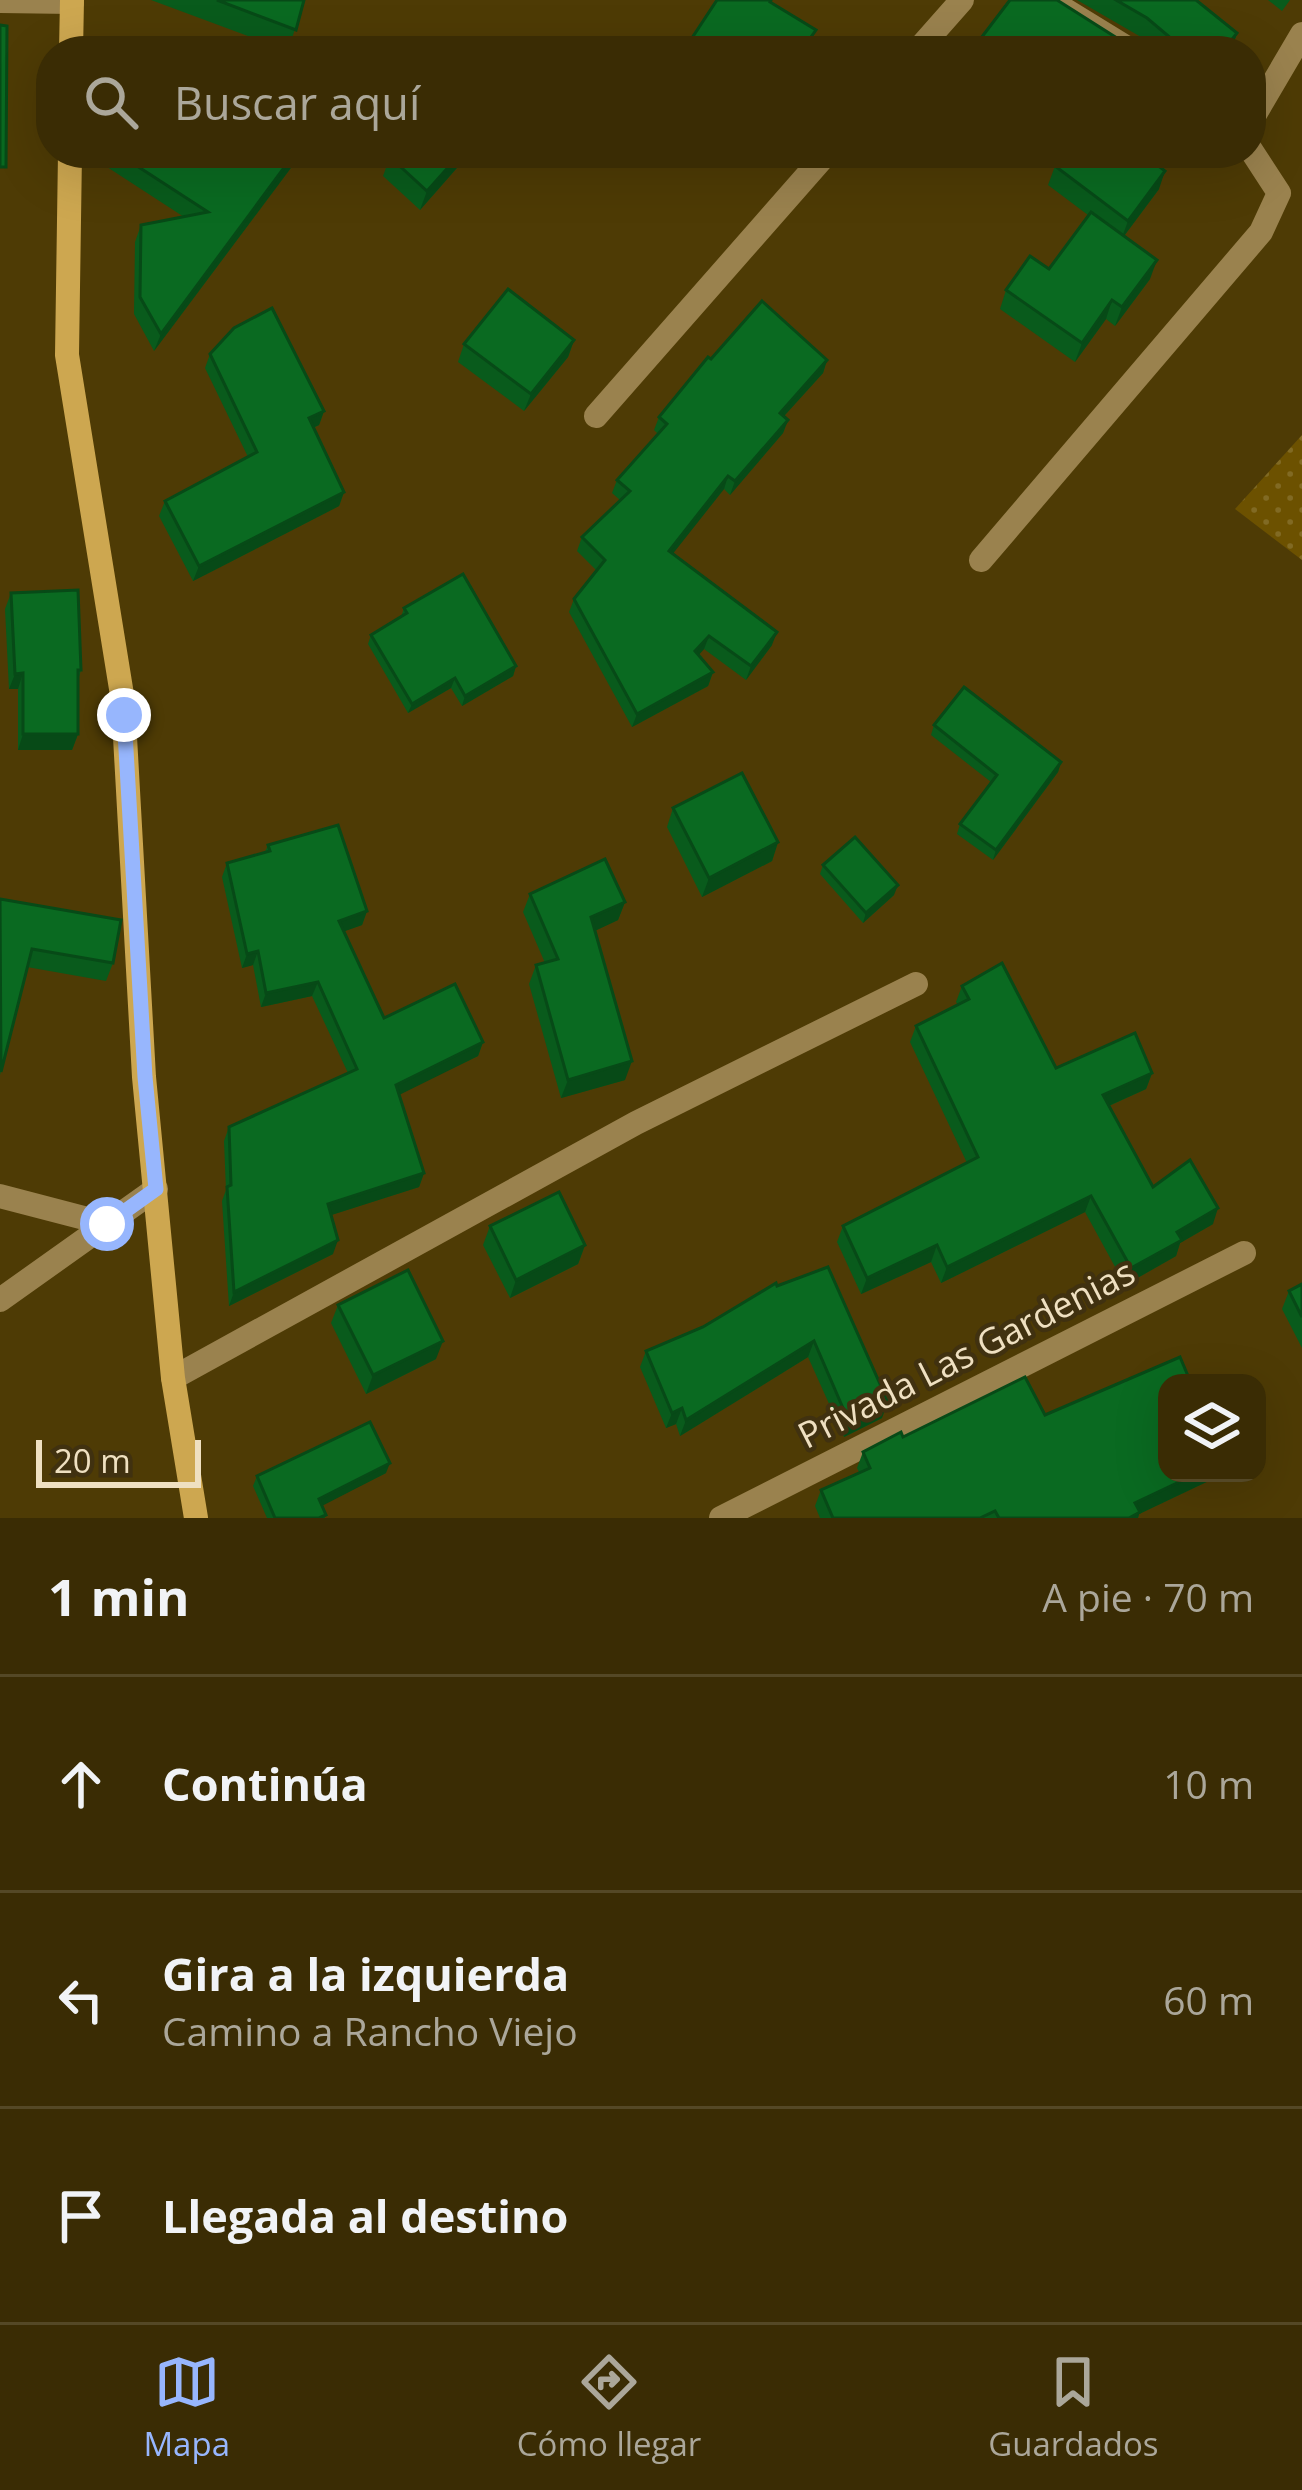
<!DOCTYPE html>
<html lang="es">
<meta charset="utf-8">
<style>
body{margin:0;font-family:"Open Sans",sans-serif;background:#453813;color:#f1f3f6}
.controls{position:absolute;right:36px;bottom:36px;display:grid;overflow:hidden;border-radius:24px;box-shadow:0 12px 48px #0002}
.controls button{width:108px;height:108px;display:grid;place-items:center;padding:0;border:0;border-bottom:3px solid #544826;background:#3a2c04;color:#f1f3f6;font:60px sans-serif}
.scale{position:absolute;left:36px;bottom:30px;width:165px;box-sizing:border-box;padding-left:12px;border:6px solid #efe0c1;border-top:0;font-size:33px;line-height:42px;white-space:nowrap;color:#efe0c1;-webkit-text-stroke:9px #403110;paint-order:stroke}
.stop{position:absolute;width:36px;height:36px;margin:-27px;border:9px solid #97b6fd;border-radius:50%;background:#fff}
.stop.end{background:#97b6fd;border-color:#fff;box-shadow:0 3px 12px #0008}
.list{margin:0;padding:0;list-style:none}
h2{display:flex;justify-content:space-between;align-items:center;height:156px;margin:0;padding:0 48px;font-size:51px}
h2 small{font-size:39px;font-weight:400;color:#aba79a}
.list li{display:grid;grid-template-columns:78px 1fr auto;gap:36px;align-items:center;box-sizing:border-box;height:216px;padding:0 48px;border-top:3px solid #544826}
.list b{display:block;font-size:45px;white-space:nowrap}
.list p{margin:0;font-size:39px;white-space:nowrap;color:#aba79a}
.list em{font-size:39px;font-style:normal;color:#aba79a}
.icon{flex:none;width:66px;height:66px;fill:none;stroke:currentColor;stroke-width:2;stroke-linecap:round;stroke-linejoin:round}
.map{position:relative;flex:none;width:1302px;height:1518px;overflow:hidden}
.search{position:absolute;background:#3a2c04;box-shadow:0 12px 48px #0002;left:36px;right:36px;top:36px;height:132px;display:flex;align-items:center;gap:30px;box-sizing:border-box;padding:0 42px;border-radius:48px;color:#aba79a;font-size:45px}
.sheet{height:804px;background:#3a2c04}
nav{display:flex;justify-content:space-around;align-items:center;box-sizing:border-box;height:168px;border-top:3px solid #544826;background:#3a2c04;font-size:33px;color:#aba79a}
nav a{display:grid;justify-items:center;gap:6px}
nav .on{color:#97b6fd}
.map>svg:first-child{display:block}
.grass{fill:url(#grass-dots)}
.lines{fill:none;stroke-linecap:round;stroke-linejoin:round}
.street{stroke:#9a824e;stroke-width:24}
.secondary{stroke:#cda750;stroke-width:24}
.wall{fill:#095b1c}
.shaded-wall{fill:#074a17}
.building{fill:#0a6a21;stroke:#074a17;stroke-width:3}
.route{stroke:#97b6fd;stroke-width:15}
.labels{text-anchor:middle;dominant-baseline:central;stroke-width:9;stroke-linejoin:round;paint-order:stroke}
.street-label{font-size:36px;fill:#efe0c1;stroke:#403110}
</style>
<div class="map">
<svg width="1302" height="1518" viewBox="0 0 1302 1518">
<defs>
<pattern id="grass-dots" width="8" height="8" patternUnits="userSpaceOnUse" patternTransform="scale(3)"><rect width="8" height="8" fill="#6c5100"/><path d="M2 2h.1M6 6h.1" fill="none" stroke="#816a23" stroke-width="1.8" stroke-linecap="round"/></pattern>
</defs>
<rect width="100%" height="100%" fill="#4e3b05"/>
<polygon class="grass" points="1302,435 1302,560 1235,509"/>
<g class="lines">
<g class="street">
<polyline points="1049,0 1132,51"/>
<polyline points="0,1 72,2"/>
<polyline points="917,51 962,0"/>
<polyline points="1251,121 1302,34"/>
<polyline points="596,416 827,153"/>
<polyline points="981,560 1261,232 1279,193 1251,150"/>
<polyline points="0,1196 107,1224"/>
<polyline points="0,1300 156,1189"/>
<polyline points="173,1378 636,1123 916,984"/>
<polyline points="721,1518 1244,1253"/>
</g>
<g class="secondary">
<polyline points="71,51 72,0"/>
<polyline points="70,153 67,355 123,701 144,1077 173,1378 196,1518"/>
</g>
</g>
<g class="wall">
<polygon points="151,0 304,0 289,48 272,45"/>
<polygon points="1077,0 1196,0 1237,33 1231,51 1157,51 1141,37"/>
<polygon points="1268,0 1290,0 1282,11"/>
<polygon points="775,4 828,51 687,51 692,38"/>
<polygon points="1120,40 1116,51 975,51 978,42"/>
<polygon points="109,153 302,153 154,351 134,314 135,242 141,225 184,217 104,165"/>
<polygon points="394,153 470,153 420,210 383,176 390,157"/>
<polygon points="1055,166 1159,189 1124,236 1150,279 1115,326 1106,319 1075,362 1000,309 1006,290 1049,269 1088,215 1048,185"/>
<polygon points="574,340 568,357 524,411 458,362 464,344"/>
<polygon points="210,354 324,411 319,425 313,428 344,492 339,506 193,581 159,516 165,501 248,457 205,368"/>
<polygon points="711,359 827,360 823,373 784,416 788,420 783,433 730,495 724,489 672,554 772,645 746,680 704,649 698,655 713,672 708,686 632,727 569,612 574,599 596,570 577,551 582,537 620,500 612,493 617,480 658,434 654,430 659,417"/>
<polygon points="11,593 81,670 78,680 78,734 72,750 18,750 18,689 9,689 5,609"/>
<polygon points="404,608 516,666 513,676 462,706 451,688 408,713 368,644 371,635 401,617"/>
<polygon points="934,725 1061,762 1058,772 993,860 957,834 960,824 991,782 931,735"/>
<polygon points="673,808 778,842 772,861 702,897 667,827"/>
<polygon points="268,845 367,911 362,925 344,931 384,1018 483,1042 478,1056 399,1094 424,1173 419,1187 331,1215 333,1254 229,1306 222,1201 226,1190 224,1141 229,1127 348,1073 312,996 261,1007 253,965 242,968 222,877 227,863 265,852"/>
<polygon points="823,865 894,895 863,923 820,874"/>
<polygon points="530,894 625,902 618,920 594,931 625,1080 561,1098 529,984 536,965 545,963 523,912"/>
<polygon points="0,899 113,963 106,981 27,967 0,1075"/>
<polygon points="962,986 1056,1068 1152,1073 1146,1089 1109,1106 1153,1187 1213,1224 1180,1243 1176,1256 1125,1285 1085,1212 941,1283 931,1262 861,1294 837,1242 843,1226 967,1163 910,1042 916,1026 958,1005 956,1002"/>
<polygon points="490,1226 585,1245 578,1264 510,1298 483,1245"/>
<polygon points="776,1283 882,1418 844,1437 808,1357 680,1436 676,1424 666,1428 640,1367 646,1351 703,1327"/>
<polygon points="1302,1284 1302,1348 1282,1309 1289,1291"/>
<polygon points="338,1305 436,1359 366,1394 331,1323"/>
<polygon points="1045,1415 1219,1476 1139,1514 1138,1518 820,1518 815,1506 821,1490 859,1472 857,1468 863,1452 903,1437"/>
<polygon points="386,1473 322,1505 325,1518 267,1518 253,1486 257,1476"/>
</g>
<g class="shaded-wall">
<polygon points="1237,33 1231,51 1223,51"/>
<polygon points="295,153 302,153 154,351 161,334"/>
<polygon points="461,153 470,153 420,210 427,191"/>
<polygon points="1165,171 1159,189 1121,240 1128,221"/>
<polygon points="1157,260 1150,279 1115,326 1122,307"/>
<polygon points="1112,300 1106,319 1075,362 1082,343"/>
<polygon points="574,340 568,357 524,411 531,394"/>
<polygon points="827,360 823,373 775,426 780,413"/>
<polygon points="324,411 319,425 303,432 309,418"/>
<polygon points="788,420 783,433 730,495 735,481"/>
<polygon points="728,476 724,489 664,565 669,551"/>
<polygon points="344,492 339,506 193,581 199,566"/>
<polygon points="777,632 772,645 746,680 751,666"/>
<polygon points="709,636 704,649 690,665 695,651"/>
<polygon points="516,666 513,676 462,706 465,696"/>
<polygon points="713,672 708,686 632,727 637,714"/>
<polygon points="23,673 18,689 9,689 15,674"/>
<polygon points="455,678 451,688 408,713 412,704"/>
<polygon points="23,734 78,734 72,750 18,750"/>
<polygon points="1061,762 1058,772 993,860 996,850"/>
<polygon points="778,842 772,861 702,897 709,878"/>
<polygon points="898,885 894,895 863,923 866,913"/>
<polygon points="625,902 618,920 584,936 591,917"/>
<polygon points="367,911 362,925 334,935 339,921"/>
<polygon points="258,951 253,965 242,968 247,954"/>
<polygon points="318,982 312,996 261,1007 266,993"/>
<polygon points="483,1042 478,1056 391,1099 396,1085"/>
<polygon points="632,1061 625,1080 561,1098 568,1080"/>
<polygon points="1152,1073 1146,1089 1097,1111 1103,1095"/>
<polygon points="424,1173 419,1187 322,1218 328,1204"/>
<polygon points="1091,1196 1085,1212 941,1283 947,1267"/>
<polygon points="1218,1208 1213,1224 1180,1243 1176,1256 1125,1285 1131,1268 1177,1232"/>
<polygon points="338,1240 333,1254 229,1306 234,1292"/>
<polygon points="585,1245 578,1264 510,1298 516,1280"/>
<polygon points="937,1245 931,1262 861,1294 867,1278"/>
<polygon points="443,1341 436,1359 366,1394 373,1375"/>
<polygon points="814,1341 808,1357 680,1436 686,1420"/>
<polygon points="888,1402 882,1418 844,1437 849,1422"/>
<polygon points="682,1408 676,1424 666,1428 672,1413"/>
<polygon points="390,1463 386,1473 316,1509 319,1499"/>
<polygon points="1198,1473 1220,1473 1219,1476 1139,1514 1138,1518 1129,1518 1135,1503"/>
</g>
<g class="building">
<polygon points="217,0 304,0 296,30"/>
<polygon points="717,0 771,0 770,2 816,30 811,37 828,51 709,51 692,38"/>
<polygon points="1010,0 1057,0 1120,40 1112,51 990,51 978,42"/>
<polygon points="1116,0 1196,0 1237,33 1223,51 1186,51 1147,18"/>
<polygon points="0,25 7,26 6,167 0,167"/>
<polygon points="277,39 293,51 267,51"/>
<polygon points="117,153 295,153 161,334 140,297 141,225 208,212"/>
<polygon points="394,153 461,153 427,191 390,157"/>
<polygon points="1066,153 1142,153 1165,171 1128,221 1055,166"/>
<polygon points="1091,212 1157,260 1122,307 1112,300 1082,343 1006,290 1030,256 1049,269"/>
<polygon points="508,289 574,340 531,394 464,344"/>
<polygon points="762,301 827,360 780,413 788,420 735,481 728,476 669,551 777,632 751,666 709,636 695,651 713,672 637,714 574,599 605,560 582,537 630,491 617,480 667,424 659,417 708,357 711,359"/>
<polygon points="272,308 324,411 309,418 344,492 199,566 165,501 257,452 210,354 234,328"/>
<polygon points="463,574 516,666 465,696 455,678 412,704 371,635 407,613 404,608"/>
<polygon points="78,590 81,670 78,670 78,734 23,734 23,673 15,674 11,593"/>
<polygon points="964,687 1061,762 996,850 960,824 997,775 934,725"/>
<polygon points="742,773 778,842 709,878 673,808"/>
<polygon points="338,825 367,911 339,921 384,1018 455,984 483,1042 396,1085 424,1173 328,1204 338,1240 234,1292 227,1187 231,1185 229,1127 357,1069 318,982 266,993 258,951 247,954 227,863 270,851 268,845"/>
<polygon points="855,837 898,885 866,913 823,865"/>
<polygon points="605,859 625,902 591,917 632,1061 568,1080 536,965 558,959 530,894"/>
<polygon points="0,899 121,920 113,963 32,949 1,1072"/>
<polygon points="1002,963 1056,1068 1135,1033 1152,1073 1103,1095 1153,1187 1190,1160 1218,1208 1177,1232 1182,1240 1131,1268 1091,1196 947,1267 937,1245 867,1278 843,1226 978,1157 916,1026 969,999 962,986"/>
<polygon points="559,1192 585,1245 516,1280 490,1226"/>
<polygon points="828,1267 888,1402 849,1422 814,1341 686,1420 682,1408 672,1413 646,1351 703,1327 776,1283 777,1286"/>
<polygon points="408,1270 443,1341 373,1375 338,1305"/>
<polygon points="1302,1284 1302,1317 1289,1291"/>
<polygon points="1180,1357 1191,1383 1167,1383 1167,1473 1198,1473 1135,1503 1140,1512 1129,1518 999,1518 995,1511 980,1518 833,1518 821,1490 870,1468 863,1452 901,1432 903,1437 1025,1377 1045,1415"/>
<polygon points="370,1422 390,1463 319,1499 326,1515 319,1518 275,1518 257,1476"/>
</g>
<g class="lines">
<polyline class="route" points="107,1224 156,1189 145,1077 124,715"/>
</g>
<g class="labels">
<g class="street-label">
<text transform="translate(966 1353) rotate(-27)">Privada Las Gardenias</text>
</g>
</g>
</svg>
<div class="controls">
<button><svg class="icon" aria-label="layers" viewBox="0 0 24 24"><path d="M12 4l9 5-9 5-9-5zM3 14l9 5 9-5"/></svg></button>
</div>
<div class="scale">20 m</div>
<div class="stop" style="left:107px;top:1224px"></div>
<div class="stop end" style="left:124px;top:715px"></div>
<div class="search"><svg class="icon" aria-label="search" viewBox="0 0 24 24"><circle cx="10" cy="10" r="6"/><path d="M15 15l6 6"/></svg>Buscar aquí</div>
</div>
<section class="sheet">
<h2>1 min<small>A pie · 70 m</small></h2>
<ul class="list">
<li><svg class="icon" aria-label="ahead" viewBox="0 0 24 24"><path d="M12 20V5M6 11l6-6 6 6"/></svg><div><b>Continúa</b></div><em>10 m</em></li>
<li><svg class="icon" aria-label="left" viewBox="0 0 24 24"><path d="M17 20v-9H6M10 6l-5 5 5 5"/></svg><div><b>Gira a la izquierda</b><p>Camino a Rancho Viejo</p></div><em>60 m</em></li>
<li><svg class="icon" aria-label="arrive" viewBox="0 0 24 24"><path d="M6 21V4h12l-3 4 3 4H6"/></svg><div><b>Llegada al destino</b></div></li>
</ul>
</section>
<nav>
<a class="on"><svg class="icon" aria-label="map" viewBox="0 0 24 24"><path d="M3 6l6-2 6 2 6-2v14l-6 2-6-2-6 2zM9 4v14M15 6v14"/></svg>Mapa</a>
<a><svg class="icon" aria-label="directions" viewBox="0 0 24 24"><path d="M12 3l9 9-9 9-9-9zM9 14v-3h6M13 9l2 2-2 2"/></svg>Cómo llegar</a>
<a><svg class="icon" aria-label="saved" viewBox="0 0 24 24"><path d="M7 4h10v16l-5-4-5 4z"/></svg>Guardados</a>
</nav>
